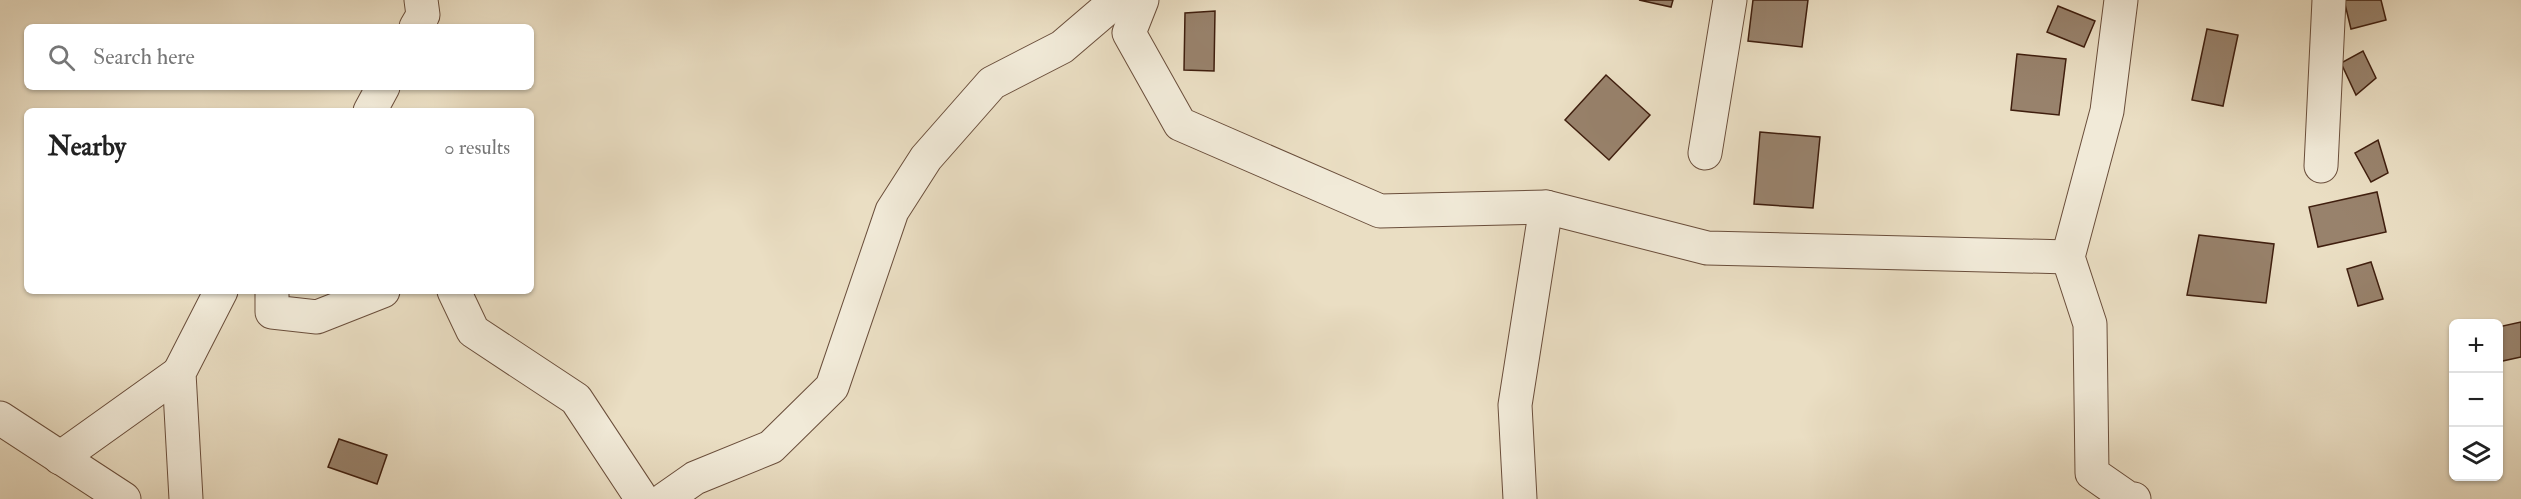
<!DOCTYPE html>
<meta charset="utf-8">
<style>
body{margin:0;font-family:"IM FELL Double Pica",serif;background:#f2f2f2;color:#222}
.controls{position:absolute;right:18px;bottom:18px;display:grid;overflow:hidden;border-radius:9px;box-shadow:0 2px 4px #0004}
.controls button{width:54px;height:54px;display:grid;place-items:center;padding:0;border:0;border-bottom:2px solid #e0e0e0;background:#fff;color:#222;font:30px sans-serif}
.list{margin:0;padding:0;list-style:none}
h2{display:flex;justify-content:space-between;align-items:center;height:78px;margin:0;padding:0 24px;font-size:26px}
h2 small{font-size:20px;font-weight:400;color:#767676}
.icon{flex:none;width:33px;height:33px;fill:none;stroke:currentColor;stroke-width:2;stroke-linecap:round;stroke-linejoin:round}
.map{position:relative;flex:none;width:2521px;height:499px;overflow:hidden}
.search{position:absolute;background:#fff;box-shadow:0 2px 4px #0004;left:24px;top:24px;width:510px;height:66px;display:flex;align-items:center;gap:15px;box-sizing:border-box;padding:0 21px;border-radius:9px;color:#767676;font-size:22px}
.panel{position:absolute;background:#fff;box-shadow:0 2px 4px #0004;left:24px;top:108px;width:510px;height:186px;border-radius:9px}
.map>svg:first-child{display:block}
.building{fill:#98826c;stroke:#3f1e0e;stroke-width:1.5}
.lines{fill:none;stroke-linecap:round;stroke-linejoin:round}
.minor-casing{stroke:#6a4e3b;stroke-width:35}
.minor{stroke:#f1ead8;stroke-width:33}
</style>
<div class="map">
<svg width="2521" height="499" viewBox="0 0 2521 499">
<rect width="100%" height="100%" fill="#eadec3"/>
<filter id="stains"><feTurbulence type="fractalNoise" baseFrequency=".00333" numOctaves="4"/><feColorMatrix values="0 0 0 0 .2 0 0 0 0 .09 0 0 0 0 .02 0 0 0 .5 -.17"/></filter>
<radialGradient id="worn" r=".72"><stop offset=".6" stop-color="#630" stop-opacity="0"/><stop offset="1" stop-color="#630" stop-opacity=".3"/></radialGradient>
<g class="building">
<polygon points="1639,0 1673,0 1671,7"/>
<polygon points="1753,0 1808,0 1802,47 1748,41"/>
<polygon points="2344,0 2381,0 2386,20 2351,29"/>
<polygon points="2058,6 2095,21 2084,47 2047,32"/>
<polygon points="1215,11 1214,71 1184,70 1185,13"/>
<polygon points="2207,29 2238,35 2223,106 2192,100"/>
<polygon points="2363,51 2376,78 2356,95 2341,63"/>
<polygon points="2017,54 2066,59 2059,115 2011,110"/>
<polygon points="1606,75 1650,115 1609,160 1565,120"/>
<polygon points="1760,132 1820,137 1813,208 1754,204"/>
<polygon points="2378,140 2388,173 2371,182 2355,153"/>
<polygon points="2377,192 2386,232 2318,247 2309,207"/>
<polygon points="2199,235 2274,244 2266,303 2187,295"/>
<polygon points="2371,262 2383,299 2358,306 2347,269"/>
<polygon points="2521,322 2521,357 2498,362 2498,327"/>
<polygon points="339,439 387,455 377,484 328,467"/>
</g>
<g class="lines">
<defs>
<g id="minor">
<polyline points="1142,0 1129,33 1180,124 1380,211 1546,207 1707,248 2068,257"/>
<polyline points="2121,0 2107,111 2068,257 2090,324 2092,473 2128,498 2134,499"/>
<polyline points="416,27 423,15 421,0"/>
<polyline points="370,111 383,87"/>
<polyline points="1705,153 1730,0"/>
<polyline points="2321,166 2329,0"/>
<polyline points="272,291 272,312 317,317 383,291"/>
<polyline points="454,291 473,331 576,399 642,499"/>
<polyline points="0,418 124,499"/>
<polyline points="60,458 179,373"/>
<polyline points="186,499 179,373 221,291"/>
<polyline points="665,499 695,478 771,447 832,387 892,211 926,158 992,83 1062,47 1117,0"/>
<polyline points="1520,499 1515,405 1546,207"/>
</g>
</defs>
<use href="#minor" class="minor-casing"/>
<use href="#minor" class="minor"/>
</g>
<rect width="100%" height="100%" filter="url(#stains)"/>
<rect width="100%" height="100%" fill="url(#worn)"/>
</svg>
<div class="controls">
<button>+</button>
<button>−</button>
<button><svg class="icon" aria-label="layers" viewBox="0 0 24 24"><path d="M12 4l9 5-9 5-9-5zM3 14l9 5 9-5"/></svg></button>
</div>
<div class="search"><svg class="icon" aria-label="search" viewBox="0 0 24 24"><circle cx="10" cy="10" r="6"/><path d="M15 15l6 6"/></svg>Search here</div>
<section class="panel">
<h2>Nearby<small>0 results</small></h2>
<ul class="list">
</ul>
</section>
</div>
